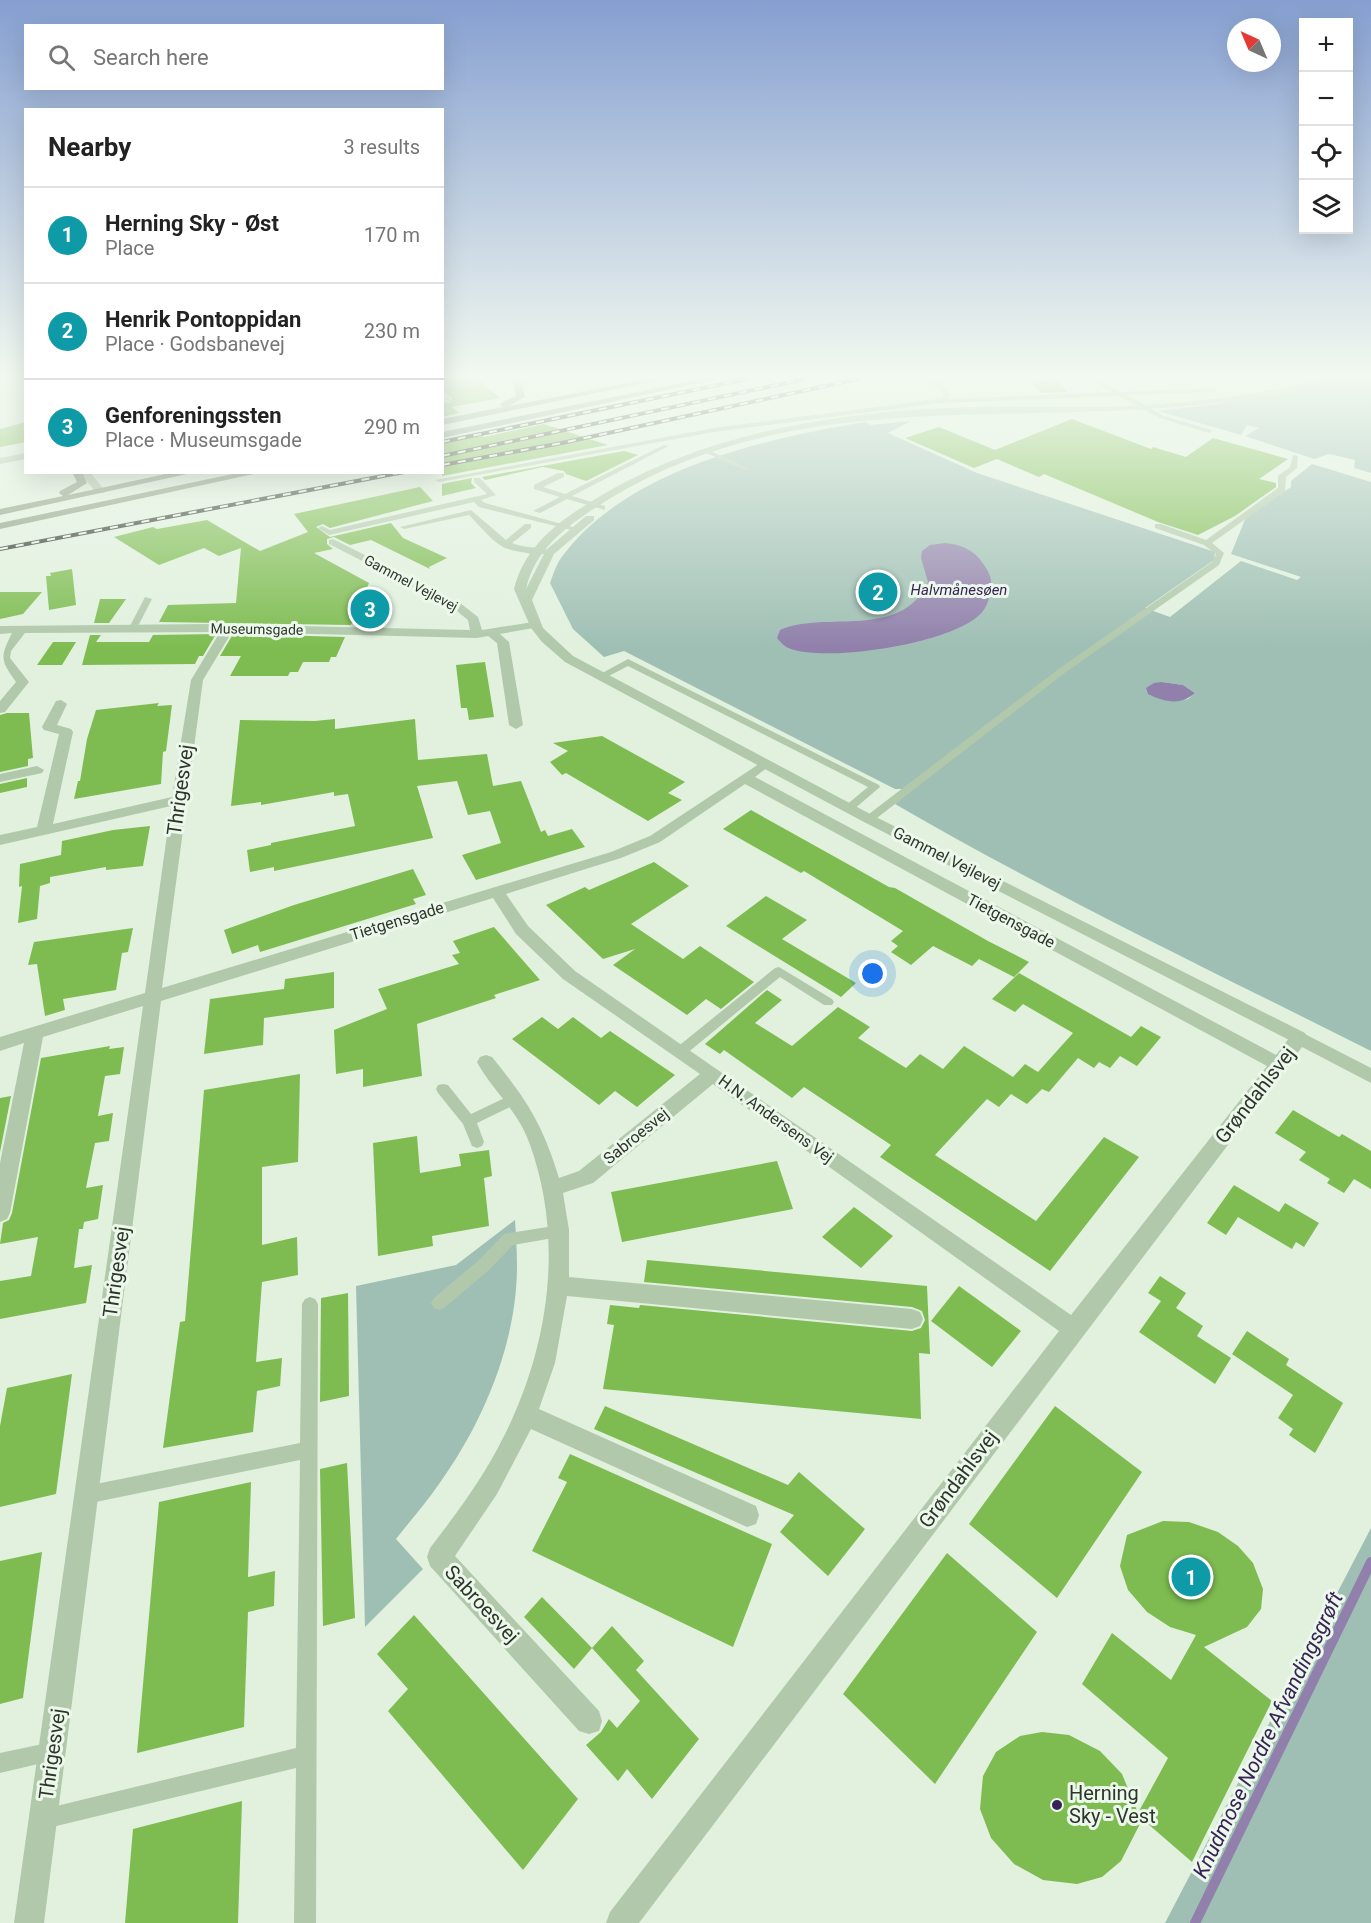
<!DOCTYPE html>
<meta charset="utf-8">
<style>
body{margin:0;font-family:Roboto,sans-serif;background:#f2f2f2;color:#222}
.controls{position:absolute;right:18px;top:18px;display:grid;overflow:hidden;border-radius:0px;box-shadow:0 6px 24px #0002}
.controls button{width:54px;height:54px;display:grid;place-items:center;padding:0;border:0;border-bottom:2px solid #e0e0e0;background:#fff;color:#222;font:30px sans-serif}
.compass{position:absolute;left:1227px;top:18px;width:54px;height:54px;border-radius:50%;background:#fff;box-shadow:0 6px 24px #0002;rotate:316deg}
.you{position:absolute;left:873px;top:974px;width:21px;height:21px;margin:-15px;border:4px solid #fff;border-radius:50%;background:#1a73e8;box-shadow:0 0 0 9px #1a73e833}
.badge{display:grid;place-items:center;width:39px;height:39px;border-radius:50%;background:#0b8043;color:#fff;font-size:20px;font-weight:700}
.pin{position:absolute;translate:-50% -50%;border:3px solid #fff;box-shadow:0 2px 6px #0006}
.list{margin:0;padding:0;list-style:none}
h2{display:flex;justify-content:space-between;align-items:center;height:78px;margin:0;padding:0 24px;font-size:26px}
h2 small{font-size:20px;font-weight:400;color:#767676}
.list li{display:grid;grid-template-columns:39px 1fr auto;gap:18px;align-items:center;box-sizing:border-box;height:96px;padding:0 24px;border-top:2px solid #e0e0e0}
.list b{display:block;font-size:22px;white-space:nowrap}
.list p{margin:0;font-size:20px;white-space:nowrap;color:#767676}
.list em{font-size:20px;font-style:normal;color:#767676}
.icon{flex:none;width:33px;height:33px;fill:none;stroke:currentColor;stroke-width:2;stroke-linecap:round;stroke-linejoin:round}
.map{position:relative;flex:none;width:1371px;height:1923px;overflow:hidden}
.search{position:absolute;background:#fff;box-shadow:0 6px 24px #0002;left:24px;top:24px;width:420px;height:66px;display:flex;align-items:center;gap:15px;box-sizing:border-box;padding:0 21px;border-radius:0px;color:#767676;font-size:22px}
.panel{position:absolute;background:#fff;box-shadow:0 6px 24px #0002;left:24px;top:108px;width:420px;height:366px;border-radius:0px}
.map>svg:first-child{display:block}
.green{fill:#9fbfb4;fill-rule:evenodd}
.water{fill:#9080ab}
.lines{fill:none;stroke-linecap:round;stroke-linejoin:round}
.stream{stroke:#9080ab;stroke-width:10}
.building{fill:#7ebc51}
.service{fill:#b1c8ab;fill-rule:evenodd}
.minor{fill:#b1c8ab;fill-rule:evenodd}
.tertiary{fill:#b1c8ab;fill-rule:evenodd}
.secondary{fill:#869b7d;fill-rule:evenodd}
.rail-casing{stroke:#2e362a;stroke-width:4}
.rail{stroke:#ecf8eb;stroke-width:2;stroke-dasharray:8;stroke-linecap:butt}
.poi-dot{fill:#372355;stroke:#ecf8eb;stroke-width:2}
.labels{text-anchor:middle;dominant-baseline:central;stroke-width:6;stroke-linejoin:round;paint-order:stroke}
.far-street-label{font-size:14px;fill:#2e362a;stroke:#ecf8eb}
.far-water-label{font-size:15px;font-style:italic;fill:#372355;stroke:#ecf8eb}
.street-label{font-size:16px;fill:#2e362a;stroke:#ecf8eb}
.near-street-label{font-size:20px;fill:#2e362a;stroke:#ecf8eb}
.near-poi-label{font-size:20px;fill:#2e362a;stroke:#ecf8eb;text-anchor:start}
.near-water-label{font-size:21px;font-style:italic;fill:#372355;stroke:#ecf8eb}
</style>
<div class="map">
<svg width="1371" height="1923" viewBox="0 0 1371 1923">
<rect width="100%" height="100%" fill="#e1f1de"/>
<g class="green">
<polygon points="1344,379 1371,379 1371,473 1354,468 1355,460 1329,454 1314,459 1245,436 1259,428 1247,425 1241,435 1158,411 1217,404"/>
<path d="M911,421L888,433L977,473L1215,552L1214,560L1145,608L1170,617L1241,561L1297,580L1301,577L1231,554L1246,517L1291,487V481L1312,464L1371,482V1051C1212,971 1050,894 895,804L912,789H895L624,651L604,657L573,629L550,583C553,575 556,565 561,558C626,469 763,439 865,422L871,425ZM1162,682L1183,685L1195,693L1188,699L1175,701Z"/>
<path d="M515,1220C516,1236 517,1251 517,1266C517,1343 483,1423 439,1484C426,1503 410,1521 396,1539L423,1569L365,1627L356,1286L456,1265Z"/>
<polygon points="1371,1528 1371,1923 1165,1923"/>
</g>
<g class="water">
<path d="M945,543C964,545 976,551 986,568C991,575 993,585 990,594C988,603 985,611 977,617C945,644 830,662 791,649C785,647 781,643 777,638L780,630C826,610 901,641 928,582L921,558L922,551L930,545Z"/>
<path d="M1162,682L1183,685L1195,693C1181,706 1164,702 1148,694L1146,688L1154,683Z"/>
</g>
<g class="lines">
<polyline class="stream" points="1195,1923 1371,1562"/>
</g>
<g class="building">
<polygon points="442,379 477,379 500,398 452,407 459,413 442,417 442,401 449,403 452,401 451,397 442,391"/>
<polygon points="1056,379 1068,392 1041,393 1033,384"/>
<polygon points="1072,419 1151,449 1153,447 1186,457 1213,438 1288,459 1259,479 1276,483 1276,487 1235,516 1198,535 1158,522 1044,474 1039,477 997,459 974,468 905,438 939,427 995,450"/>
<polygon points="26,422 26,442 0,447 0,429"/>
<polygon points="544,424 608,445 442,476 442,440 479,432 484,437"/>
<polygon points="624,451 638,455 586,481 566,474 564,471 543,467 485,480 482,477"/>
<polygon points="472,478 471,483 476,488 442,496 442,484"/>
<polygon points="420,487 433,501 330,528 323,524 316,527 330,537 391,523 403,538 447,558 429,567 430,569 371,540 350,545 334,537 327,539 327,544 333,549 314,553 369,583 351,625 159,622 168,605 236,603 241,548 219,556 204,548 159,565 114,537 153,527 157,529 207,520 260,551 308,532 294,514"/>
<polygon points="72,569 76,605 49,610 46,576 51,576 50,573"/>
<polygon points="0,592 42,592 23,614 0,619"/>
<polygon points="100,599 126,599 109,623 94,623"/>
<polygon points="216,634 203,656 199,656 195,664 82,665 90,635 101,635 96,642 149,642 153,635"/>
<polygon points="233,634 345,637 336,657 331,657 329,662 303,662 298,672 290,672 288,676 230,676 241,656 220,656"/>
<polygon points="53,642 76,642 62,665 37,665"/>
<polygon points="485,662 494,717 469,720 467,708 461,708 456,665"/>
<polygon points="159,703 157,706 172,705 166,751 163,752 161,784 74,799 78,781 80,781 87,739 96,710"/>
<polygon points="7,713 29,713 33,758 28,759 28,766 0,772 0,715"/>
<polygon points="335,719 335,729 415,719 418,760 487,754 493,786 521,781 541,832 545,830 548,836 572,829 585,847 476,880 462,855 501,843 490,811 468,815 457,781 417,786 433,838 274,871 274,867 250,872 247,850 271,845 271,843 355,826 348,794 334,796 334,792 261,805 261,802 231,806 240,720 315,721"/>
<polygon points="602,736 685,782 668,793 682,800 648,821 566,773 562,775 550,762 568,751 553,743"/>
<polygon points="27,778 27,787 0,793 0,784"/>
<polygon points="751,810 889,887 895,888 988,941 1029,962 1014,977 979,959 972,966 933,946 911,965 891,952 898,946 891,941 903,931 804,871 801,873 723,829"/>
<polygon points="150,826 143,866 106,870 106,867 50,877 50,883 40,886 37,919 18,923 22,886 19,887 20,864 61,855 62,841 113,830"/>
<polygon points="654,862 689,886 631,924 683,959 700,946 754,982 721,1009 706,999 687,1015 613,965 635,949 603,959 546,905 585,887 589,890"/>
<polygon points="413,869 426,895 413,899 416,904 260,952 258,945 232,954 224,930 294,905"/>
<polygon points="766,896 807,920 782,939 856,983 841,997 726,926"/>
<polygon points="494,927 540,980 494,995 496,998 417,1024 422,1076 363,1087 363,1069 336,1074 334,1030 387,1009 378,989 459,964 452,955 460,953 453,941"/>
<polygon points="133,928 128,952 122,953 116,990 63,999 65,1010 45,1016 37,964 28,965 34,942"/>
<polygon points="334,972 334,1008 264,1018 263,1045 204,1054 210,999 284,989 285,979"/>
<polygon points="1019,973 1131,1037 1141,1026 1161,1037 1137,1066 1120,1056 1110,1068 1099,1062 1094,1068 1078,1058 1049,1092 1042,1089 1027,1104 1011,1094 999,1107 987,1099 935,1155 1036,1221 1104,1137 1139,1157 1050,1271 880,1157 891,1145 804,1087 792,1098 724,1050 720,1054 705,1044 767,990 782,1000 755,1023 792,1046 838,1007 870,1027 858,1038 906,1068 920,1054 943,1069 964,1046 1013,1077 1025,1064 1038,1072 1073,1033 1023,1004 1015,1012 992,999"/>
<polygon points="542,1017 558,1029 573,1017 601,1038 610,1031 675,1075 637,1107 615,1091 599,1105 512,1039"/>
<polygon points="110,1046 109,1049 124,1047 120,1074 105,1076 98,1116 113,1113 109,1141 95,1143 86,1188 103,1185 98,1219 84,1222 83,1229 79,1229 74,1268 92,1265 86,1303 0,1319 0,1281 31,1276 38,1237 0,1244 3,1223 9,1220 12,1213 41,1058"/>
<polygon points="300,1074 298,1162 262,1167 262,1245 297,1237 298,1275 262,1282 256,1362 282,1358 280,1386 257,1391 253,1432 163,1448 180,1322 185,1321 204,1090"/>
<polygon points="11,1096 0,1152 0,1098"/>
<polygon points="1293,1110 1339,1137 1342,1134 1371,1151 1371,1189 1354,1179 1344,1193 1327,1183 1330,1179 1299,1160 1306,1152 1275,1133"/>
<polygon points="417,1136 420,1173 461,1166 459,1154 489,1150 492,1176 484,1178 489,1226 432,1236 433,1246 378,1256 373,1143"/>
<polygon points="777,1161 793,1209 622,1242 611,1192"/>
<polygon points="1234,1185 1279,1212 1285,1203 1319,1223 1304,1247 1296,1242 1292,1249 1238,1217 1226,1235 1207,1223"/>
<polygon points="854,1207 893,1236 861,1268 822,1237"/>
<polygon points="647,1260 927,1286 930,1354 919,1353 921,1419 603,1389 614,1325 607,1324 610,1305 639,1308 640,1305 912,1331 921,1328 925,1320 922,1311 912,1307 644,1282"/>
<polygon points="1160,1276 1186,1293 1176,1308 1203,1326 1197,1336 1231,1358 1215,1384 1139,1332 1161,1301 1148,1293"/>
<polygon points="959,1286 1021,1331 992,1367 931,1321"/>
<polygon points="348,1293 349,1396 320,1402 321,1298"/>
<polygon points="1247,1331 1289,1359 1286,1365 1343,1403 1315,1453 1289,1435 1293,1429 1278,1418 1293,1395 1232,1354"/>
<polygon points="72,1374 56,1494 0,1507 0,1426 7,1388"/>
<polygon points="605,1406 788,1485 799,1472 865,1529 828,1576 780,1532 794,1515 594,1429"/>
<polygon points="1055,1406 1142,1472 1057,1598 969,1524"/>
<polygon points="570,1454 772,1544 733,1647 532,1551 567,1482 558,1478"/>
<polygon points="347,1463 355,1618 323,1626 320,1469"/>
<polygon points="251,1482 248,1577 275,1571 274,1606 248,1612 244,1727 137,1753 159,1502"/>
<polygon points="1163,1521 1189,1522 1218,1532 1238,1546 1253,1563 1263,1589 1261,1609 1247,1627 1204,1647 1272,1701 1192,1862 1140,1817 1142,1820 1121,1861 1102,1877 1077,1884 1043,1880 1014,1864 991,1838 980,1809 983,1776 996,1752 1020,1736 1042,1732 1069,1735 1100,1751 1122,1774 1138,1813 1168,1758 1082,1684 1112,1633 1171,1680 1196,1635 1170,1627 1147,1612 1128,1590 1120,1566 1127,1535"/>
<polygon points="42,1552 23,1698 0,1704 0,1561"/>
<polygon points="947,1553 1037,1632 935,1784 843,1694"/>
<polygon points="542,1597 592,1648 574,1669 524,1617"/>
<polygon points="414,1615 578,1799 523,1870 388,1711 408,1689 377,1654"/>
<polygon points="612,1626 644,1661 636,1670 699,1739 652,1799 627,1769 618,1781 586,1745 601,1732 609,1719 617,1728 640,1701 592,1648"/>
<polygon points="242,1801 238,1923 125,1923 133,1829"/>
</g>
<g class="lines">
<g class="service">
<path d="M923,379C935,379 944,386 951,396L948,399L1112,392L1090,379H1097L1121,392L1214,388L1217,390L1214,392L1127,395L1164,416L1211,430V432L1209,433L1160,418L1119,396L940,403L714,432L439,482L435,480L714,428L938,399L944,396L940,389Z"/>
<polygon points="442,393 450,399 450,401 442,399"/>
<polygon points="664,445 669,446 572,496 605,506 605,510 567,499 540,513 533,511 560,497 534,489 534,485 558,473 564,473 564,477 543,487 565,494"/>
<polygon points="704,450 708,450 751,469 745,470 704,452"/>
<polygon points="1293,455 1298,456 1297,468 1286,477 1285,491 1212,543 1224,553 1219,565 1066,672 873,821 865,821 864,819 865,817 1060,668 1212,562 1216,554 1204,545 1155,528 1155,524 1161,524 1206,540 1278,488 1278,476 1290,467"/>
<polygon points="474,478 480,478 496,495 481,500 485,503 580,529 576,531 479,507 474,502 329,535 318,528 322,526 330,530 487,494 474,482"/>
<path d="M471,510L506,540L525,524H531V528L512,543C525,549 542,546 554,552C545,557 513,552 503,547C492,541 479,525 469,515L404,529L400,527Z"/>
<polygon points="145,597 152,599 136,630 130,630 129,628"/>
<polygon points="628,659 879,785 880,787 853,810 845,810 844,808 845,806 868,787 628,666 603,679 600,680 595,677"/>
<polygon points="779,967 832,999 834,1002 832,1005 824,1005 780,977 686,1054 676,1054 675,1051 676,1048 775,968"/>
<polygon points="443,1084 448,1085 471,1114 515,1093 520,1094 522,1098 520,1102 477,1123 484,1142 482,1146 477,1148 472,1146 463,1124 438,1093 436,1089 438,1085"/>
<polygon points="560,1225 565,1226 567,1231 565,1236 513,1245 489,1270 444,1308 439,1310 434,1308 431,1303 434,1298 479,1260 504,1234"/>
<polygon points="310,1297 315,1299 318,1304 316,1923 294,1923 296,1768 44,1829 37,1826 34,1819 37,1812 44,1809 296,1748 300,1460 86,1504 80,1501 77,1495 80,1489 86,1486 300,1443 302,1304 305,1299"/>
<polygon points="52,1742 59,1745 62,1752 59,1759 0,1773 0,1753"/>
</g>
<g class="minor">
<polygon points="21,379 26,379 26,382 22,381"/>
<path d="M333,539L460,603L478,617L482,630L539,621V627L500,634L509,642L523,725L516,729L509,725L497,643L488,636L477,638L232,632L203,680L162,988L611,852L650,836L765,760L772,764L755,777L1276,1055L1293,1033L1299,1031L1371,1068V1083L1302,1047L639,1923H606L610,1912L1059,1331L713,1084L593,1183L563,1193L569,1230V1277L912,1309L920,1312L923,1319L920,1326L912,1329L567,1296L555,1363L539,1409L756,1506L759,1515L756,1524L747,1527L531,1429L497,1494L455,1556L599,1711L602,1721L599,1731L589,1734L579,1731L430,1566L427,1557L430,1548C457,1513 483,1478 503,1438C549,1348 565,1239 529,1142C518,1111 492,1090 477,1062L480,1057L486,1055L492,1057C527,1100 543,1125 559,1178L579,1171L700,1074L563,979L516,934L493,898L161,1001L44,1923H14L143,1006L43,1037L10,1213L7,1219L0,1222V1163L24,1043L0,1051V1037L145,993L171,806L0,845V835L37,827L59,734L44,730L42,727L56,701L61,700L67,704L57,725L71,729L73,732L53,824L172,797L191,680L220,632L25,633L11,651L10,658L29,682L5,712L0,713V701L16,682C0,660 0,657 12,633L0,634V626L210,624L470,630L468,620L452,607L329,544V540ZM745,784L1267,1066L1071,1315L575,971L528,926L506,894L621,858L660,842Z"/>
<polygon points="37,766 44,770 42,773 0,782 0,774"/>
</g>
<g class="tertiary">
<path d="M1328,379H1342C1327,389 1254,398 1232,401C1022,430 801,382 609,499C573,522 536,545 526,589L546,550L586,516H594V520L554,554L532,600L543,628L573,656L874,816L1305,1033L1308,1038L1305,1043L1299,1045L864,822L565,662L542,642L531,628L514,589C525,545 560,520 597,498C710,430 847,410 976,407C1032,406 1088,409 1144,405C1205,402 1267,392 1328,379Z"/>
<polygon points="26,453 26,459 0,464 0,458"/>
<polygon points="80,472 90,472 105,491 104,493 96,493"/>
</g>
<g class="secondary">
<polygon points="512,379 520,379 525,397 509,406 648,379 659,380 442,425 442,419 503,407 500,405 501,403 516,396"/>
<polygon points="702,379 718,379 442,438 442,432"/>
<polygon points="72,472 82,472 87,483 68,495 175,472 196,472 0,515 0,509 63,496 59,493 60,491 77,482"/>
<polygon points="242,472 263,472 0,529 0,523"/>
</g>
<defs>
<g id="rail">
<polyline points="442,442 747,379"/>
<polyline points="442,456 805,379"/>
<polyline points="442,465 562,443 858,379"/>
<polyline points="0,549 404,472"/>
</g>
</defs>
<use href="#rail" class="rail-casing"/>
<use href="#rail" class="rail"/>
</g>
<linearGradient id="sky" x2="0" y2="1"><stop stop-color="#859fd0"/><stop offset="0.58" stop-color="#f2f9f0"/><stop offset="1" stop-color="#f2f9f0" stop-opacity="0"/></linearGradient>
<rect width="1371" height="648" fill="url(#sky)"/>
<circle class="poi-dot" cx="1057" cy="1805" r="6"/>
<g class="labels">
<g class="far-street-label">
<text transform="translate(411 583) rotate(28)">Gammel Vejlevej</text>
<text transform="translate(257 629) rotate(1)">Museumsgade</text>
</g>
<g class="far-water-label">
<text x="959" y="590">Halvmånesøen</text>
</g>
<g class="street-label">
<text transform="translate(947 858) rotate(27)">Gammel Vejlevej</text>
<text transform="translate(397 921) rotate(-17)">Tietgensgade</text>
<text transform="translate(1011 921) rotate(28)">Tietgensgade</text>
<text transform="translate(776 1119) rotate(36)">H.N. Andersens Vej</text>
<text transform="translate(636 1136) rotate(-39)">Sabroesvej</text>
</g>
<g class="near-street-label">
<text transform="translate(180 790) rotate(-82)">Thrigesvej</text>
<text transform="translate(1255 1095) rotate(-52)">Grøndahlsvej</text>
<text transform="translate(116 1272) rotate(-82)">Thrigesvej</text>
<text transform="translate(958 1479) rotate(-53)">Grøndahlsvej</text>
<text transform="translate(482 1604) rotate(47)">Sabroesvej</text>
<text transform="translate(52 1754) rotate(-82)">Thrigesvej</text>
</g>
<g class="near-poi-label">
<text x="1069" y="1793">Herning<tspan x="1069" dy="23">Sky - Vest</tspan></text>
</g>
<g class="near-water-label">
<text transform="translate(1268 1735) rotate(-64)">Knudmose Nordre Afvandingsgrøft</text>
</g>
</g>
</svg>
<div class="controls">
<button>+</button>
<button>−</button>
<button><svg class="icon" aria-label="locate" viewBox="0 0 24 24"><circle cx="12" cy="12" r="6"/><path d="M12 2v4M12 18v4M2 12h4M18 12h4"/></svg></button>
<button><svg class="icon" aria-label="layers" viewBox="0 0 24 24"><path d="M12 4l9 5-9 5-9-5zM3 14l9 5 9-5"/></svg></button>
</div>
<svg class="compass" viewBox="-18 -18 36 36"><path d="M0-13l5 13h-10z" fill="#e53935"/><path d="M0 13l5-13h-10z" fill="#767676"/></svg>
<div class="you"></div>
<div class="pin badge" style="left:1191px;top:1577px;background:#0f9aa8">1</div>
<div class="pin badge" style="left:878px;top:592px;background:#0f9aa8">2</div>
<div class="pin badge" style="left:370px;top:609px;background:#0f9aa8">3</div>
<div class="search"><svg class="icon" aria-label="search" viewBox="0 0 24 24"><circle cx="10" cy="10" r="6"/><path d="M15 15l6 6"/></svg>Search here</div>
<section class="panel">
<h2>Nearby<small>3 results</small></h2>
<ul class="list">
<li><span class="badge" style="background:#0f9aa8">1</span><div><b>Herning Sky - Øst</b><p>Place</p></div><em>170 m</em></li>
<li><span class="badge" style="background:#0f9aa8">2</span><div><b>Henrik Pontoppidan</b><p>Place · Godsbanevej</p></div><em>230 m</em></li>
<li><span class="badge" style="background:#0f9aa8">3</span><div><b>Genforeningssten</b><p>Place · Museumsgade</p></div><em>290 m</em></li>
</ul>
</section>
</div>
